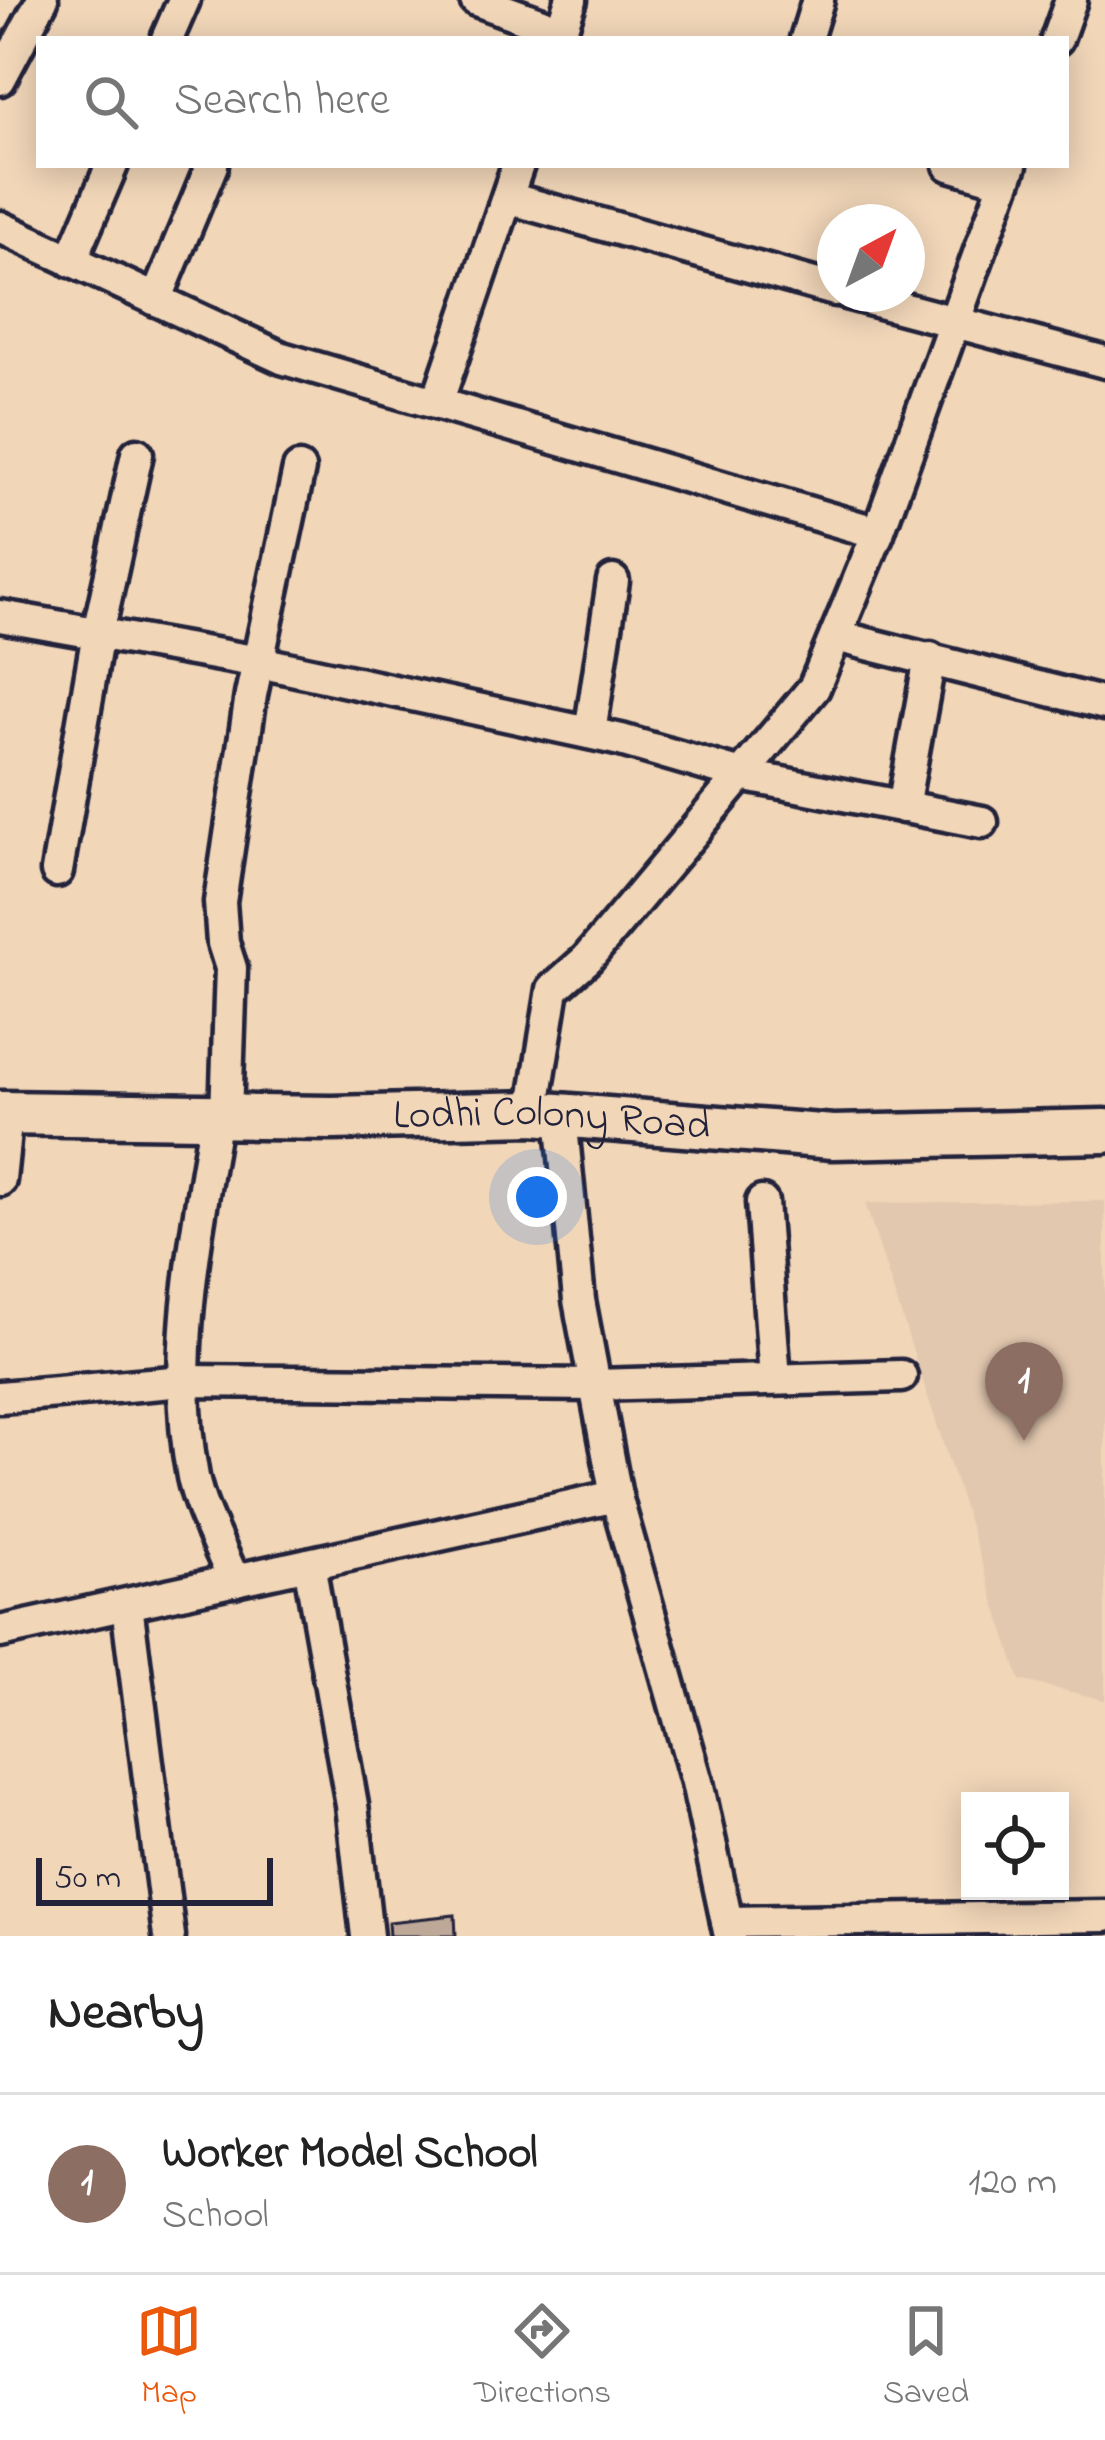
<!DOCTYPE html>
<style>
body{margin:0;font-family:"Indie Flower",sans-serif;background:#f2f2f2;color:#222}
.controls{position:absolute;right:36px;bottom:36px;display:grid;overflow:hidden;border-radius:0px;box-shadow:0 6px 30px #0003}
.controls button{width:108px;height:108px;display:grid;place-items:center;padding:0;border:0;border-bottom:3px solid #e0e0e0;background:#fff;color:#222;font:60px sans-serif}
.compass{position:absolute;left:817px;top:204px;width:108px;height:108px;border-radius:50%;background:#fff;box-shadow:0 6px 30px #0003;rotate:41deg}
.scale{position:absolute;left:36px;bottom:30px;width:237px;box-sizing:border-box;padding-left:12px;border:6px solid #22223b;border-top:0;font-size:33px;line-height:42px;white-space:nowrap;color:#22223b;-webkit-text-stroke:9px #f1d6b8;paint-order:stroke}
.you{position:absolute;left:537px;top:1197px;width:42px;height:42px;margin:-30px;border:9px solid #fff;border-radius:50%;background:#1a73e8;box-shadow:0 0 0 18px #1a73e833}
.badge{display:grid;place-items:center;width:78px;height:78px;border-radius:50%;background:#ea580c;color:#fff;font-size:39px;font-weight:700}
.pin{position:absolute;translate:-50% -99px;filter:drop-shadow(0 3px 6px #0008)}
.pin::after{content:'';position:absolute;top:63px;width:42px;height:36px;background:inherit;clip-path:polygon(0 0,100% 0,50% 100%)}
.list{margin:0;padding:0;list-style:none}
h2{display:flex;justify-content:space-between;align-items:center;height:156px;margin:0;padding:0 48px;font-size:51px}
h2 small{font-size:39px;font-weight:400;color:#767676}
.list li{display:grid;grid-template-columns:78px 1fr auto;gap:36px;align-items:center;box-sizing:border-box;height:180px;padding:0 48px;border-top:3px solid #e0e0e0}
.list b{display:block;font-size:45px;white-space:nowrap}
.list p{margin:0;font-size:39px;white-space:nowrap;color:#767676}
.list em{font-size:39px;font-style:normal;color:#767676}
.icon{flex:none;width:66px;height:66px;fill:none;stroke:currentColor;stroke-width:2;stroke-linecap:round;stroke-linejoin:round}
.map{position:relative;flex:none;width:1105px;height:1936px;overflow:hidden}
.search{position:absolute;background:#fff;box-shadow:0 6px 30px #0003;left:36px;right:36px;top:36px;height:132px;display:flex;align-items:center;gap:30px;box-sizing:border-box;padding:0 42px;border-radius:0px;color:#767676;font-size:45px}
.sheet{height:336px;background:#fff}
nav{display:flex;justify-content:space-around;align-items:center;box-sizing:border-box;height:168px;border-top:3px solid #e0e0e0;background:#fff;font-size:33px;color:#767676}
nav a{display:grid;justify-items:center;gap:6px}
nav .on{color:#ea580c}
.map>svg:first-child{display:block}
.built{fill:#e2c8af}
.building{fill:#bea999;stroke:#22223b;stroke-width:3}
.lines{fill:none;stroke-linecap:round;stroke-linejoin:round}
.street-casing{stroke:#22223b;stroke-width:39}
.secondary-casing{stroke:#22223b;stroke-width:51}
.street{stroke:#f1d6b8;stroke-width:30}
.secondary{stroke:#f1d6b8;stroke-width:42}
.labels{text-anchor:middle;dominant-baseline:central;stroke-width:12;stroke-linejoin:round;paint-order:stroke}
.street-label{font-size:42px;fill:#22223b;stroke:#f1d6b8}
</style>
<div class="map">
<svg width="1105" height="1936" viewBox="0 0 1105 1936">
<rect width="100%" height="100%" fill="#f1d6b8"/>
<filter id="ink" filterUnits="userSpaceOnUse"><feTurbulence type="fractalNoise" baseFrequency=".00833" numOctaves="2"/><feDisplacementMap in="SourceGraphic" scale="24" xChannelSelector="R" yChannelSelector="G"/><feConvolveMatrix kernelMatrix="1 2 1 2 8 2 1 2 1" color-interpolation-filters="sRGB"/></filter>
<g filter="url(#ink)">
<polygon class="built" points="1105,1201 1105,1700 1020,1680 865,1203"/>
<polygon class="building" points="455,1915 456,1936 389,1936 388,1922"/>
<g class="lines">
<defs>
<g id="street">
<polyline points="476,0 561,31"/>
<polyline points="167,39 184,0"/>
<polyline points="558,39 571,0"/>
<polyline points="806,39 818,0"/>
<polyline points="1057,39 1071,0"/>
<polyline points="0,79 42,0"/>
<polyline points="950,165 1005,181"/>
<polyline points="508,198 835,290"/>
<polyline points="0,227 282,358 878,533"/>
<polyline points="71,261 112,165"/>
<polyline points="849,294 1105,362"/>
<polyline points="156,300 212,165"/>
<polyline points="437,403 518,165"/>
<polyline points="0,616 259,662 621,740 741,775 982,822"/>
<polyline points="836,636 1105,704"/>
<polyline points="590,733 613,581"/>
<polyline points="903,807 930,658"/>
<polyline points="57,871 98,633 137,454"/>
<polyline points="533,1113 553,989 587,959 814,688 878,533 1011,165"/>
<path d="M216,1116C197,1233 170,1359 193,1477C200,1511 221,1548 234,1581"/>
<polyline points="226,1116 231,968 223,943 220,902 251,695 299,469"/>
<polyline points="561,1116 579,1300 616,1496 697,1782 730,1936"/>
<polyline points="0,1180 7,1113"/>
<polyline points="762,1202 775,1379"/>
<polyline points="0,1397 184,1381 595,1385 901,1376"/>
<polyline points="309,1564 352,1805 367,1936"/>
<polyline points="127,1605 169,1936"/>
<polyline points="0,1632 616,1496"/>
<polyline points="727,1922 1105,1916"/>
</g>
<g id="secondary">
<path id="s1" d="M0,1113L332,1118L533,1113L833,1137L1105,1131"/>
</g>
</defs>
<use href="#street" class="street-casing"/>
<use href="#secondary" class="secondary-casing"/>
<use href="#street" class="street"/>
<use href="#secondary" class="secondary"/>
</g>
</g>
<g class="labels">
<g class="street-label">
<text stroke="none"><textPath href="#s1" startOffset="552">Lodhi Colony Road</textPath></text>
</g>
</g>
</svg>
<div class="controls">
<button><svg class="icon" aria-label="locate" viewBox="0 0 24 24"><circle cx="12" cy="12" r="6"/><path d="M12 2v4M12 18v4M2 12h4M18 12h4"/></svg></button>
</div>
<svg class="compass" viewBox="-18 -18 36 36"><path d="M0-13l5 13h-10z" fill="#e53935"/><path d="M0 13l5-13h-10z" fill="#767676"/></svg>
<div class="scale">50 m</div>
<div class="you"></div>
<div class="pin badge" style="left:1024px;top:1441px;background:#8d6e63">1</div>
<div class="search"><svg class="icon" aria-label="search" viewBox="0 0 24 24"><circle cx="10" cy="10" r="6"/><path d="M15 15l6 6"/></svg>Search here</div>
</div>
<section class="sheet">
<h2>Nearby<small></small></h2>
<ul class="list">
<li><span class="badge" style="background:#8d6e63">1</span><div><b>Worker Model School</b><p>School</p></div><em>120 m</em></li>
</ul>
</section>
<nav>
<a class="on"><svg class="icon" aria-label="map" viewBox="0 0 24 24"><path d="M3 6l6-2 6 2 6-2v14l-6 2-6-2-6 2zM9 4v14M15 6v14"/></svg>Map</a>
<a><svg class="icon" aria-label="directions" viewBox="0 0 24 24"><path d="M12 3l9 9-9 9-9-9zM9 14v-3h6M13 9l2 2-2 2"/></svg>Directions</a>
<a><svg class="icon" aria-label="saved" viewBox="0 0 24 24"><path d="M7 4h10v16l-5-4-5 4z"/></svg>Saved</a>
</nav>
